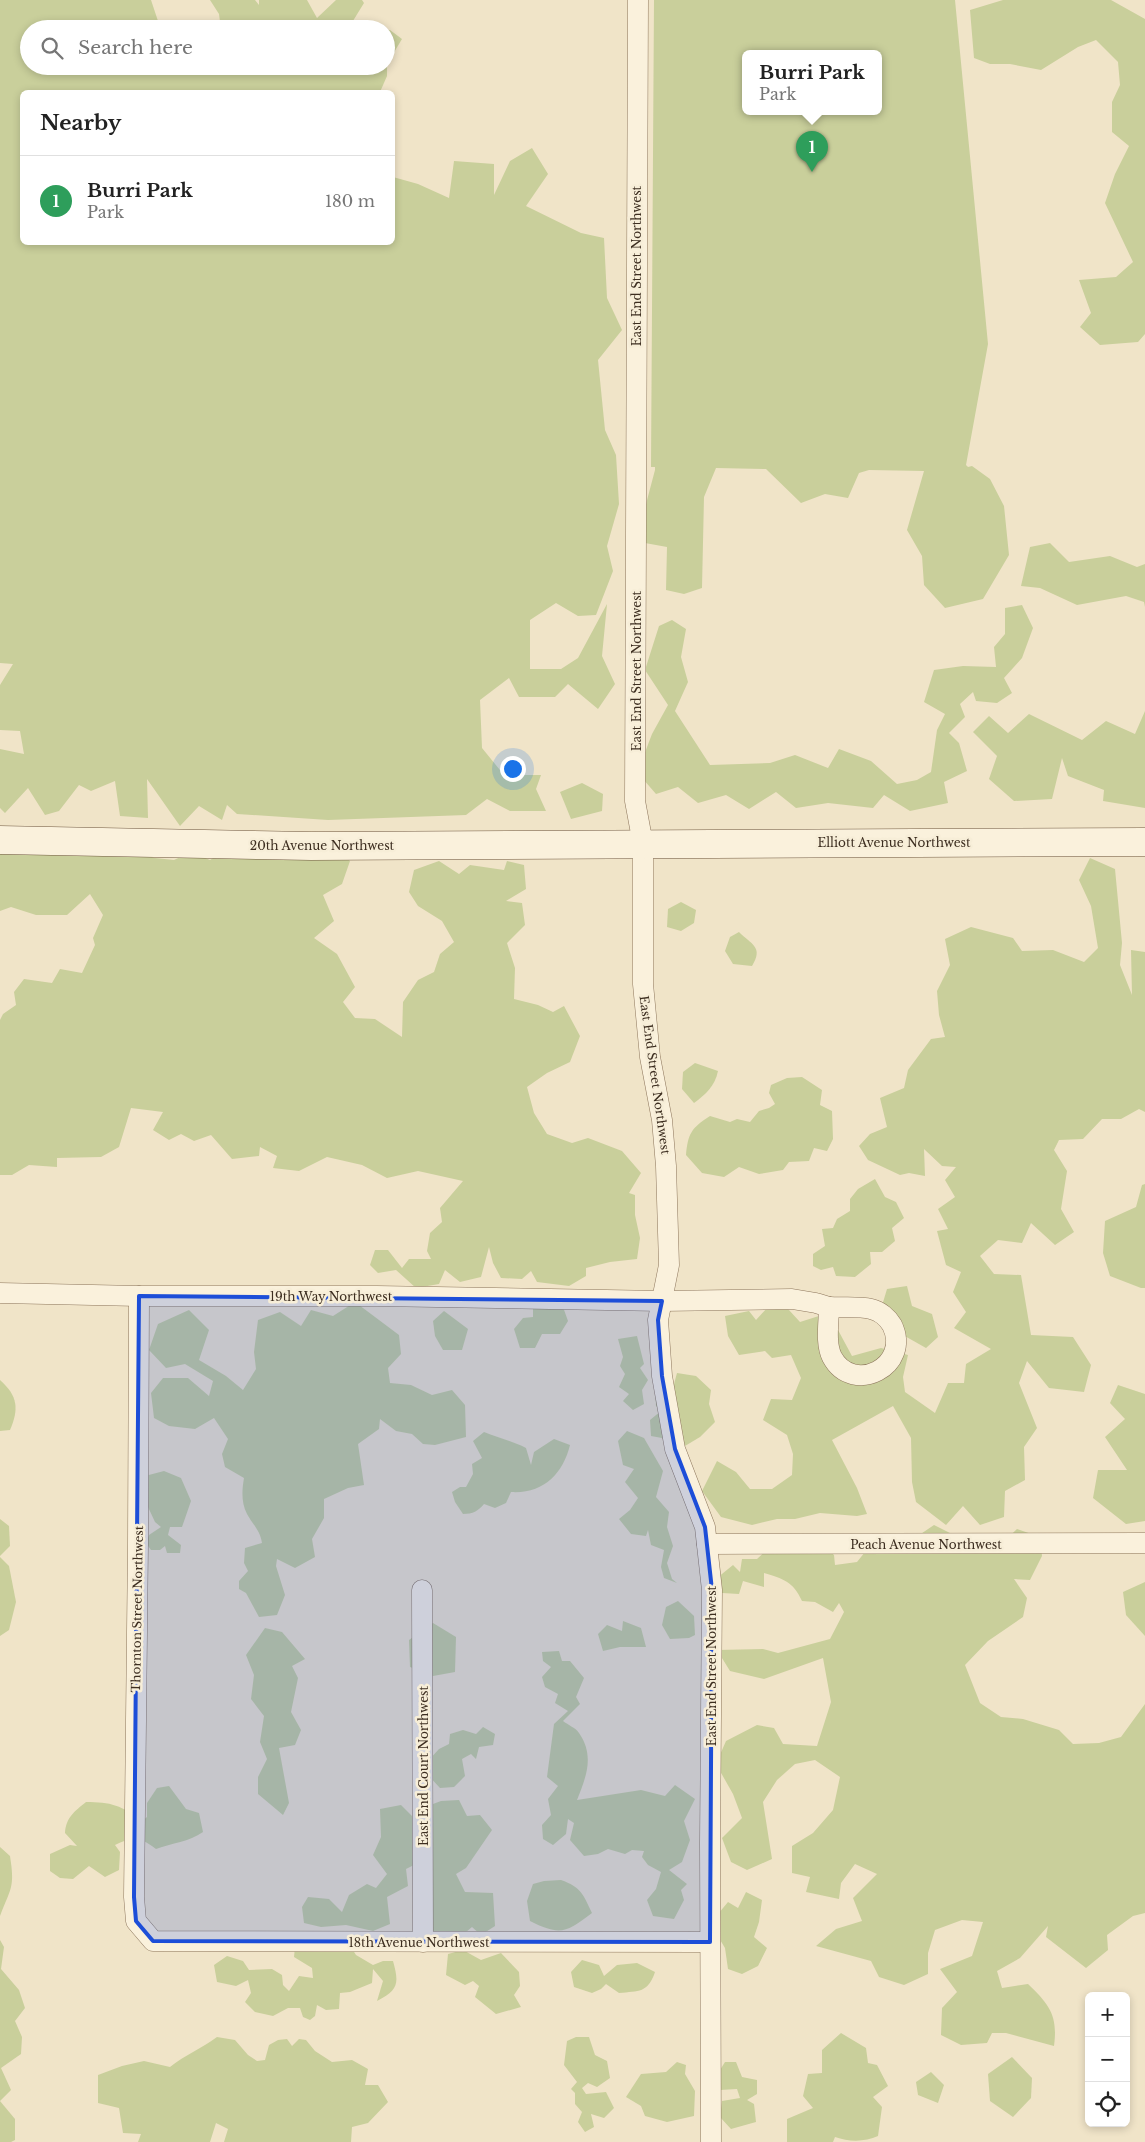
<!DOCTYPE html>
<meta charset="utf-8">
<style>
body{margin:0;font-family:"Libre Baskerville",serif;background:#f2f2f2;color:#222}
.controls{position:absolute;right:15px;bottom:15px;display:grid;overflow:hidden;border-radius:8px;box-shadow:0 2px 8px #0003}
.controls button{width:45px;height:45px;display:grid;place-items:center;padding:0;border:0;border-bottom:1px solid #e0e0e0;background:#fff;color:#222;font:25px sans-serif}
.you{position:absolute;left:512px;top:768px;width:18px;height:18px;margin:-12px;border:4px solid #fff;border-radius:50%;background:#1a73e8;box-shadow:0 0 0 8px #1a73e833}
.badge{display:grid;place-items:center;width:32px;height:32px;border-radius:50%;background:#7c3aed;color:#fff;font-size:16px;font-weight:700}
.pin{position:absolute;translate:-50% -41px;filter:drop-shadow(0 1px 2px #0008)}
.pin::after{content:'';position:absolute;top:26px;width:18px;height:15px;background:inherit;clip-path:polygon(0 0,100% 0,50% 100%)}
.popup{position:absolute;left:742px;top:50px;width:140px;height:65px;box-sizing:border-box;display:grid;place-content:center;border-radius:8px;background:#fff;filter:drop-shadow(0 1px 4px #0005);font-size:16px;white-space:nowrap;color:#767676}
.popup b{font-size:19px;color:#222}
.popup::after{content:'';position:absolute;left:50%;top:100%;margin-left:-10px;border:10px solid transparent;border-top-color:#fff}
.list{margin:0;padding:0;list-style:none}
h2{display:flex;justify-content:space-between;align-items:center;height:65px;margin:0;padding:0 20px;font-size:21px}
h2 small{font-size:16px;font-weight:400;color:#767676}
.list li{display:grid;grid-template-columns:32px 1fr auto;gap:15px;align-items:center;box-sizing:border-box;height:90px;padding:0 20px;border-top:1px solid #e0e0e0}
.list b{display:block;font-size:19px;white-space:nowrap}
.list p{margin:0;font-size:16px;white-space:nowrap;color:#767676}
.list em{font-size:16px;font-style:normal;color:#767676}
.icon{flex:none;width:28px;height:28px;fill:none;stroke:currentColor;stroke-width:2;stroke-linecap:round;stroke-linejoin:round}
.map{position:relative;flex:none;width:1145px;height:2142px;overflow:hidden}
.search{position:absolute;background:#fff;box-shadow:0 2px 8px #0003;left:20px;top:20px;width:375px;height:55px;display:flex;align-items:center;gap:12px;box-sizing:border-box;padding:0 18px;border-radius:28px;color:#767676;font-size:19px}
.panel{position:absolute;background:#fff;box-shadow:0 2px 8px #0003;left:20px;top:90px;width:375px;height:155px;border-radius:8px}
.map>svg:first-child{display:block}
.green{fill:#c9cf9b;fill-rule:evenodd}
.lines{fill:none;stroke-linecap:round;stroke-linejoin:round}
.street-casing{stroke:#8d765c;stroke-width:21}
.secondary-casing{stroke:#6f573f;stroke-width:29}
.street{stroke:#faf1dc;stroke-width:20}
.secondary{stroke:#faf1dc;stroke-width:28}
.marked{fill:#1d4ed8;fill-opacity:0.2;stroke:#1d4ed8;stroke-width:4;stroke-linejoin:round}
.labels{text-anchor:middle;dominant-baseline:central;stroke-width:5;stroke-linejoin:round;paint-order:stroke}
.street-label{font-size:12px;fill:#3d2e20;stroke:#f7eed8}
</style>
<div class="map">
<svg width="1145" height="2142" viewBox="0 0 1145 2142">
<rect width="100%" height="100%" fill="#f0e4c8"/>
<g class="green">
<polygon points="0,0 151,0 159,24 176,29 29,29 29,66 196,66 197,71 201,66 386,66 386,31 390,30 402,39 387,64 387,76 380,92 22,92 22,242 392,242 393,177 418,184 449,198 454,161 494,164 494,195 510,161 532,148 548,174 526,206 581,233 604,238 607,298 622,330 598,360 605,430 616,455 619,504 607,546 613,571 596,615 578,616 556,603 530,620 530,669 561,669 578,658 607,604 602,656 615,684 598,709 568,684 555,697 519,697 509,678 480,700 482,748 504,775 541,775 536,789 546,811 510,811 487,799 466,815 328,820 237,814 227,805 222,820 199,806 180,826 147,779 148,818 120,816 115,781 91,791 79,785 59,811 45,815 28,788 5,813 0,808 0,749 24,754 20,731 0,730 0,685 13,664 0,663"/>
<polygon points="210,0 255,0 259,5 259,0 307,0 317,18 336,0 362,0 364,3 348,29 221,29 219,14"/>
<path d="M654,0H955L988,344L966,465L968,467L972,466L990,479L1004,506L1009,555L983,599L945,608L924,585L922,556L907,530L924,471L869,470L859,473L848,498L825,494L801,503L766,469L716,468L704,497L702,588L684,594L666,590L667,547L645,543L646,504L655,470V467H651ZM746,53H878V111H746Z"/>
<polygon points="1003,0 1111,0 1145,19 1145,334 1138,342 1100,345 1080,327 1091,313 1079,280 1116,277 1133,262 1105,203 1115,174 1129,146 1112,132 1112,102 1120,85 1118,62 1096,40 1078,47 1041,70 1010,64 990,64 974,58 970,10"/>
<polygon points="1050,543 1069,562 1110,556 1137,567 1145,564 1145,607 1144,602 1126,596 1077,605 1040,588 1021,586 1030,547"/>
<polygon points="1022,605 1033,628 1022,658 1004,678 1012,693 997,703 976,701 973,692 960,704 965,717 949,733 959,743 967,771 944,782 948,803 910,811 884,795 873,808 828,803 796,808 776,792 749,809 726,795 698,803 678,787 656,794 643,779 644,755 652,734 668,705 645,670 659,626 672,620 686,629 681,657 688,682 675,711 710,765 770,763 795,755 828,768 839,749 871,761 897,784 917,780 931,772 937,730 945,714 924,702 934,670 963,666 996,667 994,647 1005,634 1005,608"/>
<polygon points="1145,711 1145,808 1103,801 1104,790 1068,776 1062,758 1052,799 1014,801 989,779 997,756 973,732 989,716 1008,733 1029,714 1082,740 1106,721 1135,734"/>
<polygon points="582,783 603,794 602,811 571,819 560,792"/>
<polygon points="0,836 128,850 155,858 174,860 191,852 210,860 221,853 322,836 350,861 342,884 323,895 334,921 314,938 337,954 355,987 343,1002 355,1018 375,1019 402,1037 403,1002 418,980 434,972 440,954 454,942 442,921 418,906 409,892 414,870 439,861 459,874 470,865 504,870 507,861 524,865 526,889 506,901 522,903 525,925 507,943 515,968 514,999 538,1005 553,1012 564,1006 580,1036 570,1062 547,1073 527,1087 534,1113 547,1134 572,1143 588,1138 622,1151 641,1173 629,1193 635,1195 635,1215 640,1238 637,1259 610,1262 586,1268 586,1276 569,1286 537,1282 531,1271 522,1279 501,1278 493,1263 489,1247 481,1277 460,1282 445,1270 439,1284 416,1288 396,1270 378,1273 370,1265 375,1250 388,1250 402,1268 409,1259 431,1259 427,1251 430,1233 442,1222 440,1208 463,1181 418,1171 387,1178 362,1165 327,1157 299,1171 273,1168 277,1156 260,1147 259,1156 232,1159 211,1135 194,1141 181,1134 169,1140 153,1130 163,1112 131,1108 119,1147 101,1157 57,1158 57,1167 29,1165 12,1175 0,1175 0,1020 3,1014 16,1005 14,992 24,979 52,983 60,969 82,973 95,945 93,938 103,915 90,894 67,915 36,915 11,907 0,911"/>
<polygon points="1090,858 1115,869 1122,943 1120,965 1132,995 1131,950 1145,952 1145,1112 1139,1109 1121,1119 1102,1119 1083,1139 1059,1140 1054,1150 1067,1171 1061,1209 1074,1232 1055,1245 1031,1223 1022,1243 998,1240 980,1256 994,1274 1021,1275 1031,1335 1073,1337 1091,1365 1084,1392 1049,1388 1027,1361 1019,1383 1037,1428 1024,1447 1025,1480 1005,1491 1004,1517 980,1525 963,1506 946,1525 916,1502 912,1482 911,1438 893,1406 832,1440 857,1488 867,1514 857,1516 820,1513 795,1519 777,1519 752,1525 721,1517 702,1491 717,1461 736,1472 750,1489 772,1489 792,1475 793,1454 787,1435 763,1420 771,1399 792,1400 801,1378 791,1355 772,1358 765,1351 739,1355 728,1336 725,1316 749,1311 756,1320 777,1297 800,1322 822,1315 838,1330 852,1356 881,1348 908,1355 903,1377 905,1392 935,1413 948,1383 964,1383 966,1364 991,1349 954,1328 966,1312 953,1292 961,1272 946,1265 937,1231 948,1229 938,1209 955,1197 945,1180 956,1167 942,1166 924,1149 925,1176 909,1173 900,1175 868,1160 859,1146 870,1134 887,1127 880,1098 904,1088 908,1070 931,1039 945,1037 939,1015 937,991 950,965 945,939 971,927 1013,938 1022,951 1053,950 1084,962 1098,948 1091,906 1079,880"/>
<polygon points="681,902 696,910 694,923 681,931 667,927 668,909"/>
<path d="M739,932C751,944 764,947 752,966L733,964L725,951L730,937Z"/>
<path d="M695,1063L718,1071C715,1086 706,1094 694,1103L682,1089L683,1072Z"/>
<path d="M802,1077L822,1090L820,1105L832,1111L833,1139L827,1151L814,1148L809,1161L789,1162L783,1170L759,1174L739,1167L724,1177L702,1173L686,1155C688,1134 691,1128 710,1116L730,1122L737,1119L750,1122L759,1111L769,1108L775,1104L769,1093L771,1085L787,1078Z"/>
<polygon points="875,1179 885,1197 896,1202 904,1218 892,1228 895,1241 882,1252 870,1252 871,1264 855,1277 836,1276 833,1267 821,1270 813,1266 813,1254 825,1246 822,1229 833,1228 837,1219 850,1211 850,1199 858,1189"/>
<polygon points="1145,1184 1145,1288 1141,1288 1110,1276 1103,1253 1105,1221 1136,1207 1142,1185"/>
<polygon points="907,1286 912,1306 932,1314 938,1337 926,1348 903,1335 903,1323 890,1323 881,1309 887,1289"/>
<path d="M355,1302L399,1335L401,1354L388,1368L390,1383L411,1385L432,1395L452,1390L465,1405L466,1437L435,1445L423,1444L412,1434L396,1431L380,1419L379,1429L358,1444L364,1485L348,1488L324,1499V1518L312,1539L315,1557L295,1568L277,1559L276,1566L285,1595L277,1615L259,1617L246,1593L239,1589V1581L248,1571L244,1563L245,1548L262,1543C260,1530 253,1525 247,1514C241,1502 242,1490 244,1478L225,1467L222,1454L228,1439L214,1418L195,1429L169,1426L154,1418L151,1393L163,1378H188L209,1396L213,1381L185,1364L166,1368L149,1350L158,1324L189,1310L209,1330L199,1360L226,1376L243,1390L256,1369L254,1352L258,1320L280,1312L301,1326L311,1310L333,1316Z"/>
<polygon points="533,1305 563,1307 568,1321 560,1334 542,1334 535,1348 520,1348 514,1329 523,1318 533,1317"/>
<polygon points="444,1311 468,1329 462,1350 443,1350 435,1336 433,1321"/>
<polygon points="637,1336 644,1364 640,1368 648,1380 642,1390 644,1404 633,1410 623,1401 629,1394 619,1387 625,1374 620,1366 623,1357 618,1339"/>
<polygon points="677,1373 696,1376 711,1390 709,1404 715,1422 700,1437 685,1446 666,1442 662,1438 651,1436 650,1420 661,1411 656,1406 655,1387 674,1384"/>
<path d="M0,1380C18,1396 19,1409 10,1430L0,1431Z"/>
<polygon points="1118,1385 1145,1394 1145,1521 1126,1524 1093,1498 1098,1470 1127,1470 1105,1437 1125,1419 1110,1403"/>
<polygon points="627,1431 644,1438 663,1471 656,1497 669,1512 667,1527 673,1546 667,1563 672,1579 677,1583 664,1578 661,1567 664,1550 651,1545 648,1530 646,1536 631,1534 619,1519 630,1510 638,1498 625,1482 634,1469 623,1465 618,1441"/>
<path d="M484,1432C498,1438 513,1441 526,1448L531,1465L534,1452L554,1439L570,1445C563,1474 543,1494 511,1492L506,1503L495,1508L484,1504C478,1511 473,1514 463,1514L455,1502L452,1492L460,1487H466L473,1474L472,1464L482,1458L473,1441Z"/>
<polygon points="164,1471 181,1478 191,1501 182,1527 170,1527 168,1535 181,1545 180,1553 167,1553 165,1546 160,1550 151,1550 146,1543 149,1535 161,1527 155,1522 141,1492 145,1476"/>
<polygon points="0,1519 9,1526 10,1546 0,1556"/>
<path d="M934,1525L958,1537L996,1549L1017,1529L1040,1537L1042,1556L1030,1580L1014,1579L1027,1598L1023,1617L988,1641L965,1665L980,1703L1001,1717L1023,1719L1059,1730L1073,1744L1099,1743L1121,1737L1145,1704V1913L1133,1916L1107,1935L1108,1950L1086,1968L1046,1937L1048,1926L1020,1958L997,1971L1002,1988L1028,1984C1050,2005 1058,2016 1054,2046L1006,2033H992L987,2043L961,2045L941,2035L942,2008L957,1992L940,1969L972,1956L983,1922L962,1920L935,1930L928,1953V1974L904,1985L879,1977L871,1961L816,1946L836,1929L862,1921L853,1898L877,1874L855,1864L841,1883L839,1899L806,1892L810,1877L792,1873V1846L813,1833L833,1810L840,1777L815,1760L795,1764L777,1780L763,1802L772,1859L747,1870L731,1862L722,1838L742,1818L733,1794L716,1764L726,1741L757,1725L774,1728L783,1744L817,1746L831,1702L823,1658L764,1679L730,1671L717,1650L763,1649L778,1653L830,1639L844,1612L839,1603L833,1612L815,1602L802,1601C793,1581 783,1579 764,1573V1587L743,1581L739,1594L722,1593L717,1578L733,1565L740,1572L742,1559H757L770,1547L828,1550L834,1555L835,1565L857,1562L877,1537L897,1550Z"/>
<polygon points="0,1557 9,1566 16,1602 9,1630 0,1636"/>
<polygon points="1145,1582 1145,1636 1126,1615 1123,1592"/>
<polygon points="678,1601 694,1616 695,1635 689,1638 670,1639 662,1625 666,1607"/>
<polygon points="623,1621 641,1628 646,1647 620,1647 603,1651 598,1634 607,1625 622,1631"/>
<polygon points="433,1623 456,1637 455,1672 433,1676 410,1667 409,1640"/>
<polygon points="265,1628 282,1632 305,1659 292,1666 298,1678 291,1712 301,1730 295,1745 279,1748 289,1803 283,1815 258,1794 258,1777 267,1759 260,1742 264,1716 251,1699 254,1675 246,1655"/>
<path d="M559,1651L562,1661H570L584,1678L576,1697L580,1704L563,1721C568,1725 576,1728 579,1733C595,1756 586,1777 577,1800L641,1790L665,1796L675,1785L695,1799L684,1821L690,1840L682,1862L669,1870L687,1884L681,1890L684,1900L674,1919L653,1916L647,1900L656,1889L661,1872L648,1865L642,1857L644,1851L632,1850L625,1854L608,1849L598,1854L584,1856L570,1840L574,1823L568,1819L566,1834L553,1845L543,1839L542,1825L551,1815L548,1799L558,1786L547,1777L554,1724L568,1711L555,1703L558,1694L545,1687L542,1677L551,1667L543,1661L542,1652Z"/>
<polygon points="483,1727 495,1734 493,1745 479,1747 476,1759 471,1754 462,1759 465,1776 454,1787 440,1788 428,1775 428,1761 439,1749 449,1744 450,1734 463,1730 476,1734"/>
<path d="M169,1786L186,1809L199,1813L203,1832C189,1842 172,1843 156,1849C139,1836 134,1836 115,1845L120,1852L119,1870L105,1877L89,1866L73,1879L60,1878L50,1871V1854L70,1845L77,1846L65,1833C66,1817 75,1811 86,1802C110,1802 123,1805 141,1822L147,1817V1803L157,1788Z"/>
<polygon points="459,1800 467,1816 480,1815 492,1830 466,1868 456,1874 465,1892 493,1893 495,1926 481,1935 472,1927 460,1937 432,1934 416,1864 406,1869 408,1886 387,1897 390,1924 373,1931 346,1925 321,1927 304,1923 302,1907 308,1897 329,1899 342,1912 349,1895 367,1884 376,1888 387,1874 373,1855 381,1837 380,1809 401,1805 419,1823 425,1807 441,1801"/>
<path d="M0,1847L10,1856C15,1888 11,1887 0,1916Z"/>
<path d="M561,1880C581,1887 583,1894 592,1913C566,1933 560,1936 530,1921L527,1901L533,1884L544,1881Z"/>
<polygon points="746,1892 762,1900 759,1922 754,1937 767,1948 758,1966 742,1974 728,1969 725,1948 716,1933 718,1914 728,1902 738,1908"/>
<path d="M344,1936L356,1955L373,1965L383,1961H393C399,1983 399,1990 377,2001L383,1981L373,1969L372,1983L350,1992L340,1993L339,2009L326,2010L317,2005L315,2016L310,2020L303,2017L300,2008H288L273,2016L255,2012L245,2002L251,1993L248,1980L236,1986L217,1982L214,1965L227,1956L243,1961L249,1970L272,1969L282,1975L283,1985L289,1991L299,1976L313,1978L312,1968L294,1957L295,1947Z"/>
<polygon points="0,1940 4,1947 1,1969 19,1990 25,2008 15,2021 22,2037 21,2054 1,2068 11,2090 0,2101"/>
<polygon points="463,1950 481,1960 501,1953 519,1972 520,1986 514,1995 521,2007 496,2014 475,1997 479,1986 473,1981 465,1985 446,1975 448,1954"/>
<path d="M582,1960L599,1965L604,1976L617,1965L637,1963L655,1972C648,1993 639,1991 619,1993L606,1984L601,1989L592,1993L574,1987L571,1972Z"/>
<path d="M841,2033L866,2048L868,2063L877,2065L888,2086L873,2097L882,2107L878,2136C865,2142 849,2142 835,2137L833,2142H787V2119L813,2108L803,2096L808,2074L822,2073V2050Z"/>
<path d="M217,2037L235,2040L248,2055L257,2061L265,2060L269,2045L278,2040L287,2039L292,2046L299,2039L306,2040L315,2051L332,2062L352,2060L368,2069L365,2085H378L388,2102L368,2123L352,2127L351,2142H224L228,2129L216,2123L210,2142H138L141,2134L123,2133L119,2108L98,2103V2075L122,2066L144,2061L170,2067C185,2055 202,2048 217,2037Z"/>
<polygon points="576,2037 589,2037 595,2055 607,2061 610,2078 597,2087 588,2083 582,2088 586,2094 606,2092 614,2108 604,2118 591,2114 594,2127 585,2132 578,2122 582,2112 575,2104 575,2093 571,2089 577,2082 564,2065 567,2041"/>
<polygon points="1012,2057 1032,2078 1031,2098 1013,2117 990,2101 988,2074"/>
<polygon points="677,2062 686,2065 685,2074 695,2091 694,2116 667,2122 645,2116 641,2106 626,2097 641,2074 666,2072"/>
<polygon points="725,2062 736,2062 742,2077 757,2080 757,2094 747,2100 754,2104 756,2122 731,2129 720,2117 722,2101 740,2098 737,2089 720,2090 715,2078"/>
<polygon points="931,2072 944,2085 938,2103 918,2095 916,2082"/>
<polygon points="0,2101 15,2119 15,2140 11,2142 0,2142"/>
</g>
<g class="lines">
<defs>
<g id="street">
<polyline points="638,0 635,801 643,844 643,984 650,1057 662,1120 666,1166 669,1265 658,1320 662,1376 675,1449 705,1527 712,1590 710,1843 711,2142"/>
<polyline points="0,1293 139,1296 377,1296 662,1301 792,1299 816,1303 829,1307"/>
<polyline points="139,1296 138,1544 134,1897 136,1921 153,1941 710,1942"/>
<path d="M829,1307C843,1308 858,1306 871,1309C880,1311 888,1318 892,1325C912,1366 853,1396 832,1357C825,1343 829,1322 829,1307Z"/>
<polyline points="707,1544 1145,1543"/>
<polyline points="422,1590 423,1942"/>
</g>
<polyline id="secondary" points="0,840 311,846 1145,842"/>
</defs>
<use href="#street" class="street-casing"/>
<use href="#secondary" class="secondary-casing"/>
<use href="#street" class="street"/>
<use href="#secondary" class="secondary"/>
</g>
<path class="marked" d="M139,1296L662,1301L658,1320L662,1376L675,1449L705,1527L712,1590L710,1942L153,1941L136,1921L134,1897Z"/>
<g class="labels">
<g class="street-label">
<text transform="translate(636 266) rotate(-90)">East End Street Northwest</text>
<text transform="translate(636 671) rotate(-90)">East End Street Northwest</text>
<text x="894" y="842">Elliott Avenue Northwest</text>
<text x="322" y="845">20th Avenue Northwest</text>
<text transform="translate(655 1075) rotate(82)">East End Street Northwest</text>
<text x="331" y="1296">19th Way Northwest</text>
<text x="926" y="1544">Peach Avenue Northwest</text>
<text transform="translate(137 1609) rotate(-89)">Thornton Street Northwest</text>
<text transform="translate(711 1666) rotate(-90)">East End Street Northwest</text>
<text transform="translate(423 1766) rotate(-90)">East End Court Northwest</text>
<text x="419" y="1942">18th Avenue Northwest</text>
</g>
</g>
</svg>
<div class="controls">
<button>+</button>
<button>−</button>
<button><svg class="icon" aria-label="locate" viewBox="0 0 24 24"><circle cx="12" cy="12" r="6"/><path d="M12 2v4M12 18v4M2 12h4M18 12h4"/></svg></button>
</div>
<div class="you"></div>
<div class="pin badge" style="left:812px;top:172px;background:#2e9e5b">1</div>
<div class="popup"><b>Burri Park</b>Park</div>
<div class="search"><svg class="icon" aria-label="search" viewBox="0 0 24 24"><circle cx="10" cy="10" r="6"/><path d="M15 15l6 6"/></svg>Search here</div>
<section class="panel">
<h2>Nearby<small></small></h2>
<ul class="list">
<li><span class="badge" style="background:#2e9e5b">1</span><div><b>Burri Park</b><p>Park</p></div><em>180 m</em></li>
</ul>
</section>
</div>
